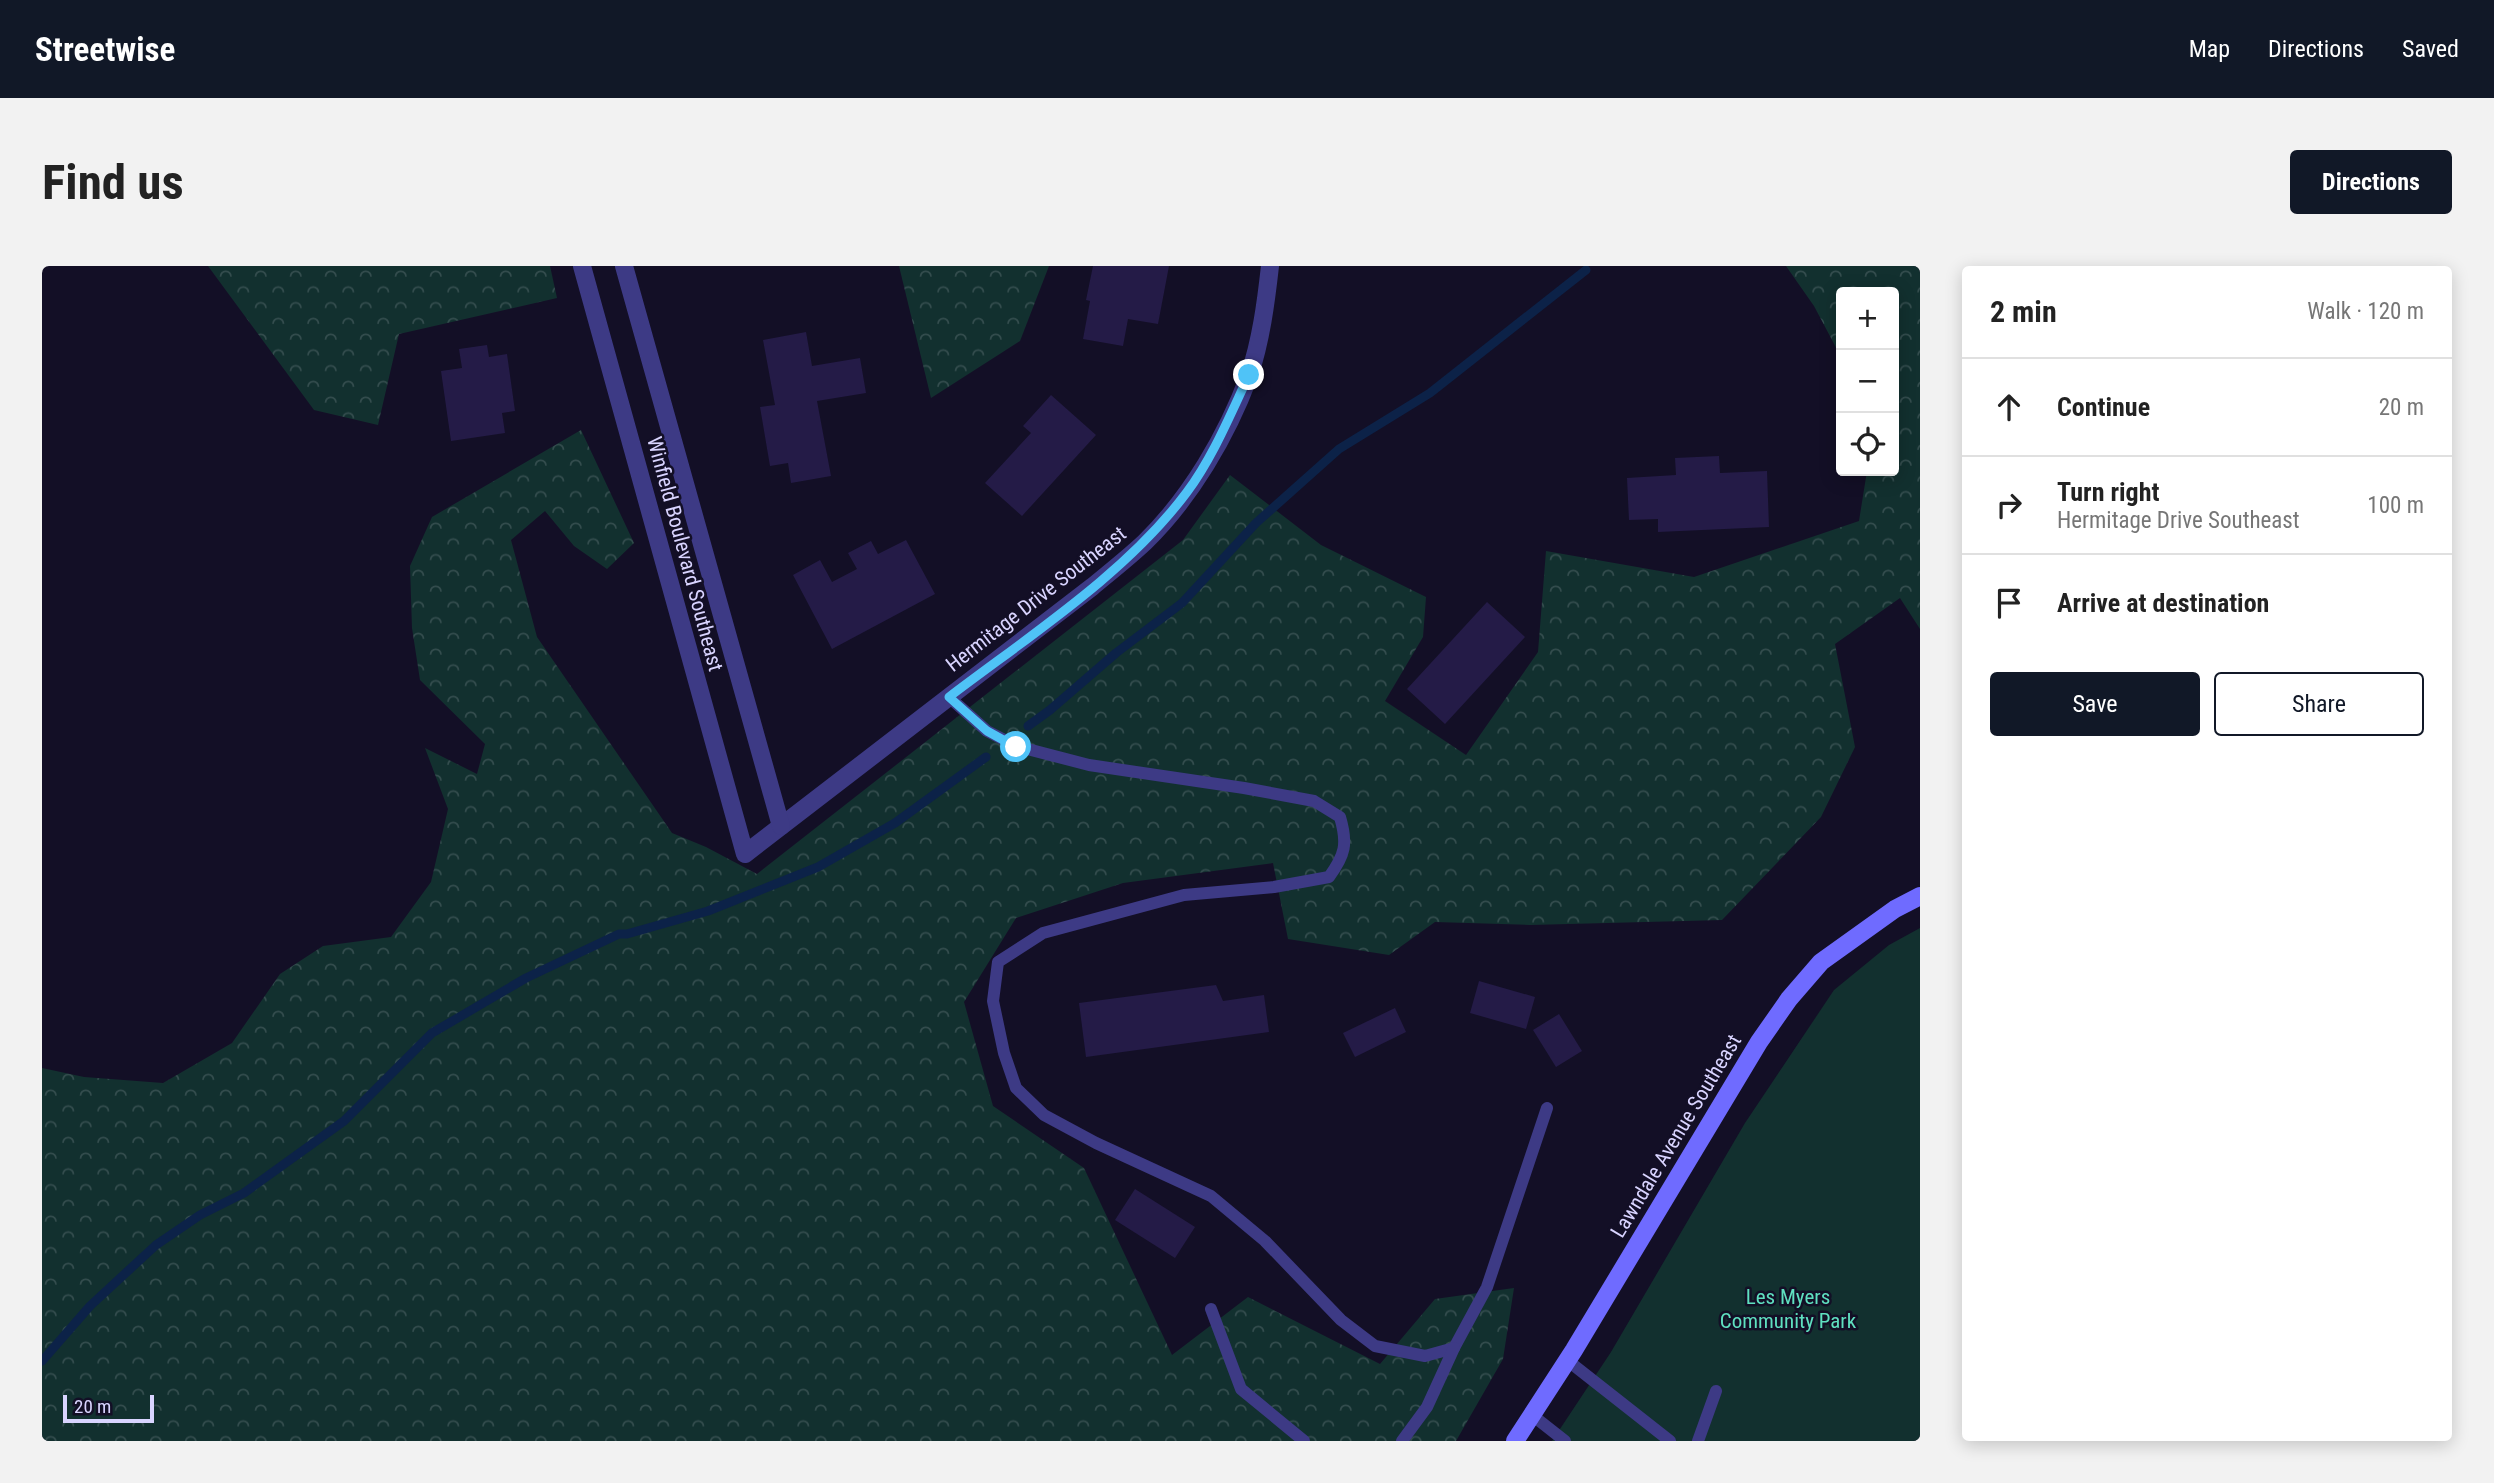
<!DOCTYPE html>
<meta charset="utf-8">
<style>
body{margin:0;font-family:"Roboto Condensed",sans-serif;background:#f2f2f2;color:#222}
.controls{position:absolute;right:21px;top:21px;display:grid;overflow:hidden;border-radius:7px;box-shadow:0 4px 18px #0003}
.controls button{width:63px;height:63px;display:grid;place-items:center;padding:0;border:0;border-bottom:2px solid #e0e0e0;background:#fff;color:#222;font:35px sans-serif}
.scale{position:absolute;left:21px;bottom:18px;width:91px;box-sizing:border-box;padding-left:7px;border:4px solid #d9d4ff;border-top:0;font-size:19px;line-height:24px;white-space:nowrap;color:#d9d4ff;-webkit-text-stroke:5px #130f26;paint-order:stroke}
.stop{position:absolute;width:21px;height:21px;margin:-16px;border:5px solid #4fc3f7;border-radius:50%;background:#fff}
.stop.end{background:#4fc3f7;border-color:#fff;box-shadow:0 2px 7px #0008}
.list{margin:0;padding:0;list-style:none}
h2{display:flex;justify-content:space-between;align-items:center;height:91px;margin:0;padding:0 28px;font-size:30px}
h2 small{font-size:23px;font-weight:400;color:#767676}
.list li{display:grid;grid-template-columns:46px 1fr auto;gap:21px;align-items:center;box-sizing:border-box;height:98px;padding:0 28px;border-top:2px solid #e0e0e0}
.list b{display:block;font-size:26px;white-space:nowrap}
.list p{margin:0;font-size:23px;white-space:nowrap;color:#767676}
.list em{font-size:23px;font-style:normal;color:#767676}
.actions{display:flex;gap:14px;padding:21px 28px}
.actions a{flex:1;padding:16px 0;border:2px solid #111827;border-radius:7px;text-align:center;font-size:24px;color:#111827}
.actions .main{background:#111827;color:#fff}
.icon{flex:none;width:38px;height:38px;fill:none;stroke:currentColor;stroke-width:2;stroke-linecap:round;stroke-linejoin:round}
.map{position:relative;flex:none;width:1878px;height:1175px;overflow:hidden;border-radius:7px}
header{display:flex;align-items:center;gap:42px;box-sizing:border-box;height:98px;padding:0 35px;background:#111827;color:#fff}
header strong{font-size:33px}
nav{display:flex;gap:38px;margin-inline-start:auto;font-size:24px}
.intro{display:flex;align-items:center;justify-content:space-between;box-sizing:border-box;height:168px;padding:0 42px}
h1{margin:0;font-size:49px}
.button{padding:18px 32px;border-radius:7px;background:#111827;color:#fff;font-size:24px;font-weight:700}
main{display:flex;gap:42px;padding:0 42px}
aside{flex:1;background:#fff;border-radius:7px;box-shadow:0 4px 18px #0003}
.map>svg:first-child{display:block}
.forest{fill:url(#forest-crowns)}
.green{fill:#12302f}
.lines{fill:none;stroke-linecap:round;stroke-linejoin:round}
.stream{stroke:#0c2248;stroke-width:9}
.building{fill:#241b47}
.lane{stroke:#3d3a85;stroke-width:12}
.street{stroke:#3d3a85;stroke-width:18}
.secondary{stroke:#6f6bff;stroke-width:18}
.route{stroke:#4fc3f7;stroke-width:9}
.labels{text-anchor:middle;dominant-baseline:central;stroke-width:5;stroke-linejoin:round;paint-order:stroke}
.street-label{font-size:21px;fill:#d9d4ff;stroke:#130f26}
.park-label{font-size:21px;fill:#5fe0c0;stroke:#130f26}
</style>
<header>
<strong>Streetwise</strong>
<nav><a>Map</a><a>Directions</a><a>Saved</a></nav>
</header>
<div class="intro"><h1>Find us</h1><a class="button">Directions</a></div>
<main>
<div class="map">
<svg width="1878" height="1175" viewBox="0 0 1878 1175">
<defs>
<pattern id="forest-crowns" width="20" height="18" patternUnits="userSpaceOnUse" patternTransform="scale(1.75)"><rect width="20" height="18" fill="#12302f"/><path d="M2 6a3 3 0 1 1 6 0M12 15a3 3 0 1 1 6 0" fill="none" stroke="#344d4e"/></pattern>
</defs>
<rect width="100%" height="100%" fill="#130f26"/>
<g class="forest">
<polygon points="166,0 508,0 515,32 357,68 336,159 272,144"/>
<polygon points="857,0 1007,0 978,75 889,132"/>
<polygon points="1744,0 1878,0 1878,363 1858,332 1793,378 1813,481 1779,551 1680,654 1488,659 1393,656 1347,689 1246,673 1231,597 1081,617 974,652 922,736 951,840 1042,902 1130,1089 1206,1031 1338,1098 1393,1033 1472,1022 1461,1093 1414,1175 0,1175 0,802 42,811 121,817 190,777 238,708 281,680 349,671 389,616 406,543 383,482 435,508 443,478 378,414 370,362 368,300 390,251 539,164 592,277 565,303 532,280 503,245 469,274 495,371 630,567 664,581 715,608 1141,274 1188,209 1279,279 1384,331 1381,371 1343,435 1424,489 1496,386 1504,285 1652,311 1817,255 1825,205 1852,205 1852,26 1799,26 1799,91 1772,40"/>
</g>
<polygon class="green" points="1878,662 1878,1175 1510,1175 1569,1086 1703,857 1792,724 1847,679"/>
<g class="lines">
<g class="stream">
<polyline points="986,460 1008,444 1074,387 1140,337 1214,257 1297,183 1388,127 1544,4"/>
<polyline points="0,1095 48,1040 114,979 158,949 202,927 302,855 390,767 484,712 577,668 585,668 666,645 776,601 853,557 944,491"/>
</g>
</g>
<g class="building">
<polygon points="1051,0 1127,0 1116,58 1086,53 1081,80 1041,73 1048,35 1044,34"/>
<polygon points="764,66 770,100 818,92 824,127 775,135 789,210 749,217 746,197 728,200 718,141 733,139 721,74"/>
<polygon points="445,79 447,91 465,88 473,145 460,147 463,167 409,175 399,105 420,102 417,83"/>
<polygon points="1009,129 1054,169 980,250 943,217 989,167 981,160"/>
<polygon points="1677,190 1678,207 1725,205 1727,261 1616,266 1616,253 1587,254 1585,212 1634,209 1633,192"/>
<polygon points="864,274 893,328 790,383 751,309 778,294 790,316 815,303 806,287 829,275 836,288"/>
<polygon points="1445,336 1483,371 1403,458 1365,423"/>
<polygon points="1437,715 1493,731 1484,763 1428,747"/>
<polygon points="1174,719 1181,735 1222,729 1227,766 1044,791 1037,737"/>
<polygon points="1353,742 1364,766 1313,791 1301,767"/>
<polygon points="1517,748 1540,785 1514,801 1491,764"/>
<polygon points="1093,923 1153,961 1133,992 1073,954"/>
</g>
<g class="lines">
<g class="lane">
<path d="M907,431L945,465L974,480L1047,499L1202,522L1272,535L1298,551C1306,578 1303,589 1287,611L1232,621L1142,629L1001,667L956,696L951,735L962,787L974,822L1002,849L1054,877L1169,930L1223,975L1299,1054L1333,1080L1383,1090L1412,1082L1445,1021L1505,842"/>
<polyline points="1169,1043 1199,1123 1262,1175"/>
<polyline points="1525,1094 1628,1175"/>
<polyline points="1490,1149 1523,1175"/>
<polyline points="1360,1175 1385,1141 1412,1082"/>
<polyline points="1656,1175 1674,1125"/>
</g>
<g class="street">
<path d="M540,0L703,588L1050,321C1068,306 1086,292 1103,276C1149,231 1185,169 1207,110C1219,75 1224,36 1228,0"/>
<polyline points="582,0 739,560"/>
</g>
<polyline class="secondary" points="1473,1175 1532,1084 1717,776 1747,733 1779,696 1853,643 1878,630"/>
</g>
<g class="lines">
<path class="route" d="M974,481L945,465L907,431C987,370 1085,307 1145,226C1171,191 1188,149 1207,109"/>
</g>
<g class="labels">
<g class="street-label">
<text transform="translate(643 288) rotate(75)">Winfield Boulevard Southeast</text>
<text transform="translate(994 333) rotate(-38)">Hermitage Drive Southeast</text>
<text transform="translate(1634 870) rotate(-59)">Lawndale Avenue Southeast</text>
</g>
<g class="park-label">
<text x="1746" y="1031">Les Myers<tspan x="1746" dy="24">Community Park</tspan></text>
</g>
</g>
</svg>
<div class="controls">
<button>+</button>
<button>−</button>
<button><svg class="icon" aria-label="locate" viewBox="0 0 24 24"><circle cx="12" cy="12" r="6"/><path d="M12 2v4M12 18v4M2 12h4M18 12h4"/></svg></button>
</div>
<div class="scale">20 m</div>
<div class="stop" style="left:974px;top:481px"></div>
<div class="stop end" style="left:1207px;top:109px"></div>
</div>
<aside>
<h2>2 min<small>Walk · 120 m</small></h2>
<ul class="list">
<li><svg class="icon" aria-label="ahead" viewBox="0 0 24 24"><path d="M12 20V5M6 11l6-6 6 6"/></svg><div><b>Continue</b></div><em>20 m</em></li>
<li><svg class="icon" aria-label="right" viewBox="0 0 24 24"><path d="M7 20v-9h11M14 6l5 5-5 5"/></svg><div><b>Turn right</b><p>Hermitage Drive Southeast</p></div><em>100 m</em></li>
<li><svg class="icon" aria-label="arrive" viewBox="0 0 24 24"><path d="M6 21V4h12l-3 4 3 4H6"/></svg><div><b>Arrive at destination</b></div></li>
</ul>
<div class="actions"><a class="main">Save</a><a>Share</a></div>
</aside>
</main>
